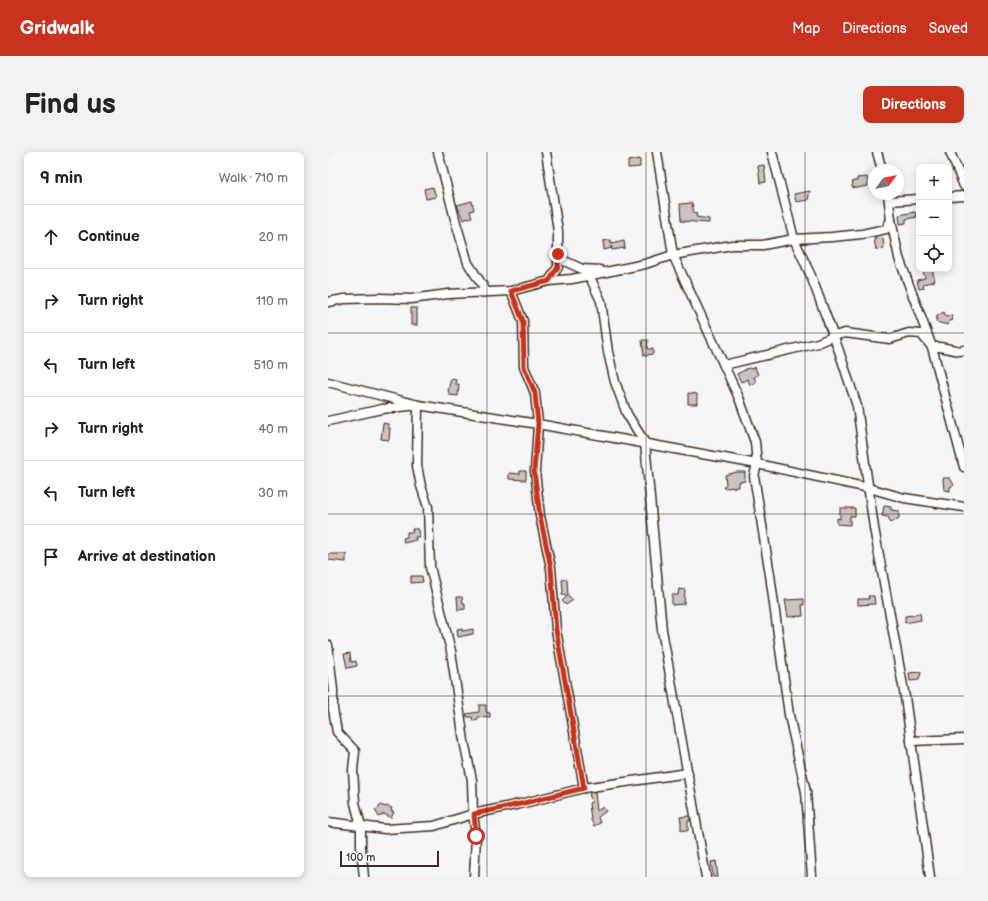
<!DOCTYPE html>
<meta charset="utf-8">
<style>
body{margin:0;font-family:"Balsamiq Sans",sans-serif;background:#f2f2f2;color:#222}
.controls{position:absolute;right:12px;top:12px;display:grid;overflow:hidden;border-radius:8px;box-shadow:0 2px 10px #0003}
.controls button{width:36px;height:36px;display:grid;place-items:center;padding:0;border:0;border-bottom:1px solid #e0e0e0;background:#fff;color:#222;font:20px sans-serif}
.compass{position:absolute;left:540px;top:12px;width:36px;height:36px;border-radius:50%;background:#fff;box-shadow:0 2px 10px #0003;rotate:58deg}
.scale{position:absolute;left:12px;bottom:10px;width:99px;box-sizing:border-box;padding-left:4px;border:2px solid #3b2a1e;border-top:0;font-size:11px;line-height:14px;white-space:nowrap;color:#3b2a1e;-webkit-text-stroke:3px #fff;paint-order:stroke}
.stop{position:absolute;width:12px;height:12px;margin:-9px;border:3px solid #c8321e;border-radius:50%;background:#fff}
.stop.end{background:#c8321e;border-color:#fff;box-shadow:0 1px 4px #0008}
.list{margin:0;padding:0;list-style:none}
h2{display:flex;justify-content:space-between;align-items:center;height:52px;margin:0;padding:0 16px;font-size:17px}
h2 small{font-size:13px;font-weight:400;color:#767676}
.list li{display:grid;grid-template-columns:26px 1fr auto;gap:12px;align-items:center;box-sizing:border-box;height:64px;padding:0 16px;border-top:1px solid #e0e0e0}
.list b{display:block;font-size:15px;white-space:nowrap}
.list em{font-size:13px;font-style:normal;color:#767676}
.icon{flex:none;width:22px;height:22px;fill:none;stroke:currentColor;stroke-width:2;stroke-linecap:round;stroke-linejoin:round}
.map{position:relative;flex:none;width:636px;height:725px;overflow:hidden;border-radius:8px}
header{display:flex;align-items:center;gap:24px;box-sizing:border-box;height:56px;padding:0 20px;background:#c8321e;color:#fff}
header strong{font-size:19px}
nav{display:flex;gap:22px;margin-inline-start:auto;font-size:14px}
.intro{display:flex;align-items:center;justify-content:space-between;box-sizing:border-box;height:96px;padding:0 24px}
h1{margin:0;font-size:28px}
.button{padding:10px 18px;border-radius:8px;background:#c8321e;color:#fff;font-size:14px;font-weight:700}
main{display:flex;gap:24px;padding:0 24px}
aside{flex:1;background:#fff;border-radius:8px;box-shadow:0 2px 10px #0003}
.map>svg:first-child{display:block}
.building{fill:#c9c3c1;stroke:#3b2a1e}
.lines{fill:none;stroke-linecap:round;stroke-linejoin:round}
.minor-casing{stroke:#3b2a1e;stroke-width:11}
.minor{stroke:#fff;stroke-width:8}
.route{stroke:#c8321e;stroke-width:5}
.grid{fill:none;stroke:#3b2a1e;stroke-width:1;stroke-opacity:0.55}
</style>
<header>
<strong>Gridwalk</strong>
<nav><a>Map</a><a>Directions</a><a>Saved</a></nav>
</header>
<div class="intro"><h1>Find us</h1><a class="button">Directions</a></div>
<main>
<aside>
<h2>9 min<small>Walk · 710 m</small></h2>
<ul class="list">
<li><svg class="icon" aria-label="ahead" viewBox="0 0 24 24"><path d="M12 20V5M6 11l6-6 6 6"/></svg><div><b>Continue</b></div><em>20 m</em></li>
<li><svg class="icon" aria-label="right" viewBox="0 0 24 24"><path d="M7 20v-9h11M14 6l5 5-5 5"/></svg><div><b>Turn right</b></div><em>110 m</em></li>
<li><svg class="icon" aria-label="left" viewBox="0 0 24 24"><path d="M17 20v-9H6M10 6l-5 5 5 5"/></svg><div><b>Turn left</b></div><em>510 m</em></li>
<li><svg class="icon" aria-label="right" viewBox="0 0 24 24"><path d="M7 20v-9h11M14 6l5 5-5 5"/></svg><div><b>Turn right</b></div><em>40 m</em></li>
<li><svg class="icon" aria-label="left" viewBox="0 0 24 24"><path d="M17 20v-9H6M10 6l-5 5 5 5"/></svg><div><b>Turn left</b></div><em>30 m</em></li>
<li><svg class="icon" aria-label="arrive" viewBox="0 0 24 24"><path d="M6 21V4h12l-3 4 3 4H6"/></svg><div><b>Arrive at destination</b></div></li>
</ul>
</aside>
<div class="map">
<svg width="636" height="725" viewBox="0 0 636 725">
<rect width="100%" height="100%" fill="#f7f6f6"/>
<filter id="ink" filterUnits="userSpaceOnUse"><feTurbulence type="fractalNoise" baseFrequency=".025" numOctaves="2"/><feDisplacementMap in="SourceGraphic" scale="8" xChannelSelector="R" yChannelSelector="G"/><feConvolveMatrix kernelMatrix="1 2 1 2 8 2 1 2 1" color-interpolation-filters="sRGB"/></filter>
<g filter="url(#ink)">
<g class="building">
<polygon points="312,7 312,15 300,16 300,9"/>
<polygon points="436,13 438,30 432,31 430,14"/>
<polygon points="539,25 540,34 529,36 524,35 525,29 529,29 529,26"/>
<polygon points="105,35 108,45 98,47 96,37"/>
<polygon points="482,39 480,48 468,50 466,42"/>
<polygon points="144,49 146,58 142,59 144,65 135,68 129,53"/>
<polygon points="364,51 366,61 369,62 368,65 381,67 381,71 353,69 352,52"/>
<polygon points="587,60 589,65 578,67 578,71 572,72 571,63"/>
<polygon points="555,86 556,97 548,98 546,87"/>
<polygon points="283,88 283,92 296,89 297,96 284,98 283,94 284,96 276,98 275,89"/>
<polygon points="594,117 604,117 607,129 595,132 596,136 591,137 589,128 597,126"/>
<rect x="83" y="156" width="6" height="17"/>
<polygon points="616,160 618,165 623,163 625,168 620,170 620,173 608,170 609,164"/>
<polygon points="314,188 320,188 319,197 325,197 325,202 319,203 319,204 316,204"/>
<polygon points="427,215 430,223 426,225 428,230 422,233 420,227 413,230 409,222 417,218 417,217 422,216 423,217"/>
<polygon points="123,226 128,227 127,232 131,232 130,244 121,243 121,240 120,239"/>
<polygon points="360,241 369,242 369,252 360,252"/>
<polygon points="55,271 60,272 60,276 62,276 61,288 53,287"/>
<polygon points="192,319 198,319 198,328 181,327 181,321 192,322"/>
<polygon points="409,320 417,320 417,329 411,330 411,335 395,336 398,332 397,323"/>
<polygon points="615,326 622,326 626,333 622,335 622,339 616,338"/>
<polygon points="556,354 563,355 563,358 571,359 571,366 563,371 560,365 554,364"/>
<polygon points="512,356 527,356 527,364 522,364 522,373 509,372 509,366 512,367"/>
<polygon points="84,377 90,377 91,385 87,385 88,388 76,391 75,386 79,385 79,380 85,380"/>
<polygon points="0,402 18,402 18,410 0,408"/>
<polygon points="83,424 94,424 95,430 83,431"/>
<polygon points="239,427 240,445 245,448 238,453 234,449 239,444 234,443 235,439 234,428"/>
<polygon points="351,437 357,438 356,452 344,453 344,443 350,443"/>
<polygon points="540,444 546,444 547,452 530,453 530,447 541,447"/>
<polygon points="129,445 134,445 135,451 137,451 137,457 130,458"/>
<polygon points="476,447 476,453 474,453 475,464 460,465 457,448"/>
<polygon points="592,461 593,468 577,471 577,464 587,463 587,462"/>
<polygon points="134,476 134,479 145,477 145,482 130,485 129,477"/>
<polygon points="22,501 23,510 28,509 29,514 19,516 16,502"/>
<polygon points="593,520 591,528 582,529 581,521"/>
<polygon points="151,553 158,553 158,560 162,561 162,566 150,565 150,568 145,569 144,565 139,565 138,562 151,560"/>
<polygon points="264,640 267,640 269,659 275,655 278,659 270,665 272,671 266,674 263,668 261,651 264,650 261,642"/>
<polygon points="52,653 58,655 59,654 64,656 63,659 66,660 63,666 56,662 51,665 47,658 51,656"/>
<polygon points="362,664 362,669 360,669 360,679 353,678 353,670 352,665"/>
<polygon points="388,709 390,725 385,725 383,710"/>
</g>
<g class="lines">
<defs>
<g id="minor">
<polyline points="110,0 128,71 140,111 158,139"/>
<polyline points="218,0 230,79 230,115 221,129"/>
<polyline points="329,0 345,103 411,246 427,290 429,312 426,324 442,423 461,563 478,640 484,725"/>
<polyline points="444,0 466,87 483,124 511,199 529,254 546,376 577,545 602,725"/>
<polyline points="549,0 554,18"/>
<polyline points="622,0 636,34"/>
<polyline points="560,42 563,68 571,106 604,195 636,315"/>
<polyline points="621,45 636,44"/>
<polyline points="561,49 591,47"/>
<polyline points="230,106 254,117 272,118"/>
<polyline points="261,123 273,149 280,200 287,230 299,262 317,291 334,478 378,725"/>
<polyline points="183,139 195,169 196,215 207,241 210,272 207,319 212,364 223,416 228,478 256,636"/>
<polyline points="0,150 16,147 51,146 83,147 120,142 183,139 221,129 244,127 317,112 345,103 404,93 435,93 466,87 504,85 534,82 558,77 563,68"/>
<polyline points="396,213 490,191 506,184 517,181 562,187 581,181 593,182 604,195 612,195 632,199 636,198"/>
<polyline points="0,230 90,253 210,272 429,312 541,336 576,346 636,355"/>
<polyline points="0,269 54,257 90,253 89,314 93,334 100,355 102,415 123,499 136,589 144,628 145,662 148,684 146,725"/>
<polyline points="0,493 5,538 5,557 9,580 27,599 25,618 27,651 33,674 33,696 36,725"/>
<polyline points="583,589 636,587"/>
<polyline points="0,670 57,677 106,674 145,662 192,652 256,636 360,621"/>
</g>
</defs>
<use href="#minor" class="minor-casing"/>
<use href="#minor" class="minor"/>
</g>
</g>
<g class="lines" filter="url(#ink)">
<polyline class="route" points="148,684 146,662 192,652 256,636 228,478 223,416 212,364 206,319 210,272 207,241 196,215 195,169 183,139 221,129 230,115 230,102"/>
</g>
<path class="grid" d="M159,0V725M318,0V725M477,0V725M0,181H636M0,362H636M0,544H636"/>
</svg>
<div class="controls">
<button>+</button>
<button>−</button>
<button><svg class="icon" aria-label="locate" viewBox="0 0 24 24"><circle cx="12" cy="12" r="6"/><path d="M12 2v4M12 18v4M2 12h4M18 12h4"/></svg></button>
</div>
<svg class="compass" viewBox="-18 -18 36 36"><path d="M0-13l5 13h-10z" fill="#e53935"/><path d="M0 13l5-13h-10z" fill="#767676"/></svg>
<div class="scale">100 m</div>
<div class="stop" style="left:148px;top:684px"></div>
<div class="stop end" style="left:230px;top:102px"></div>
</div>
</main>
